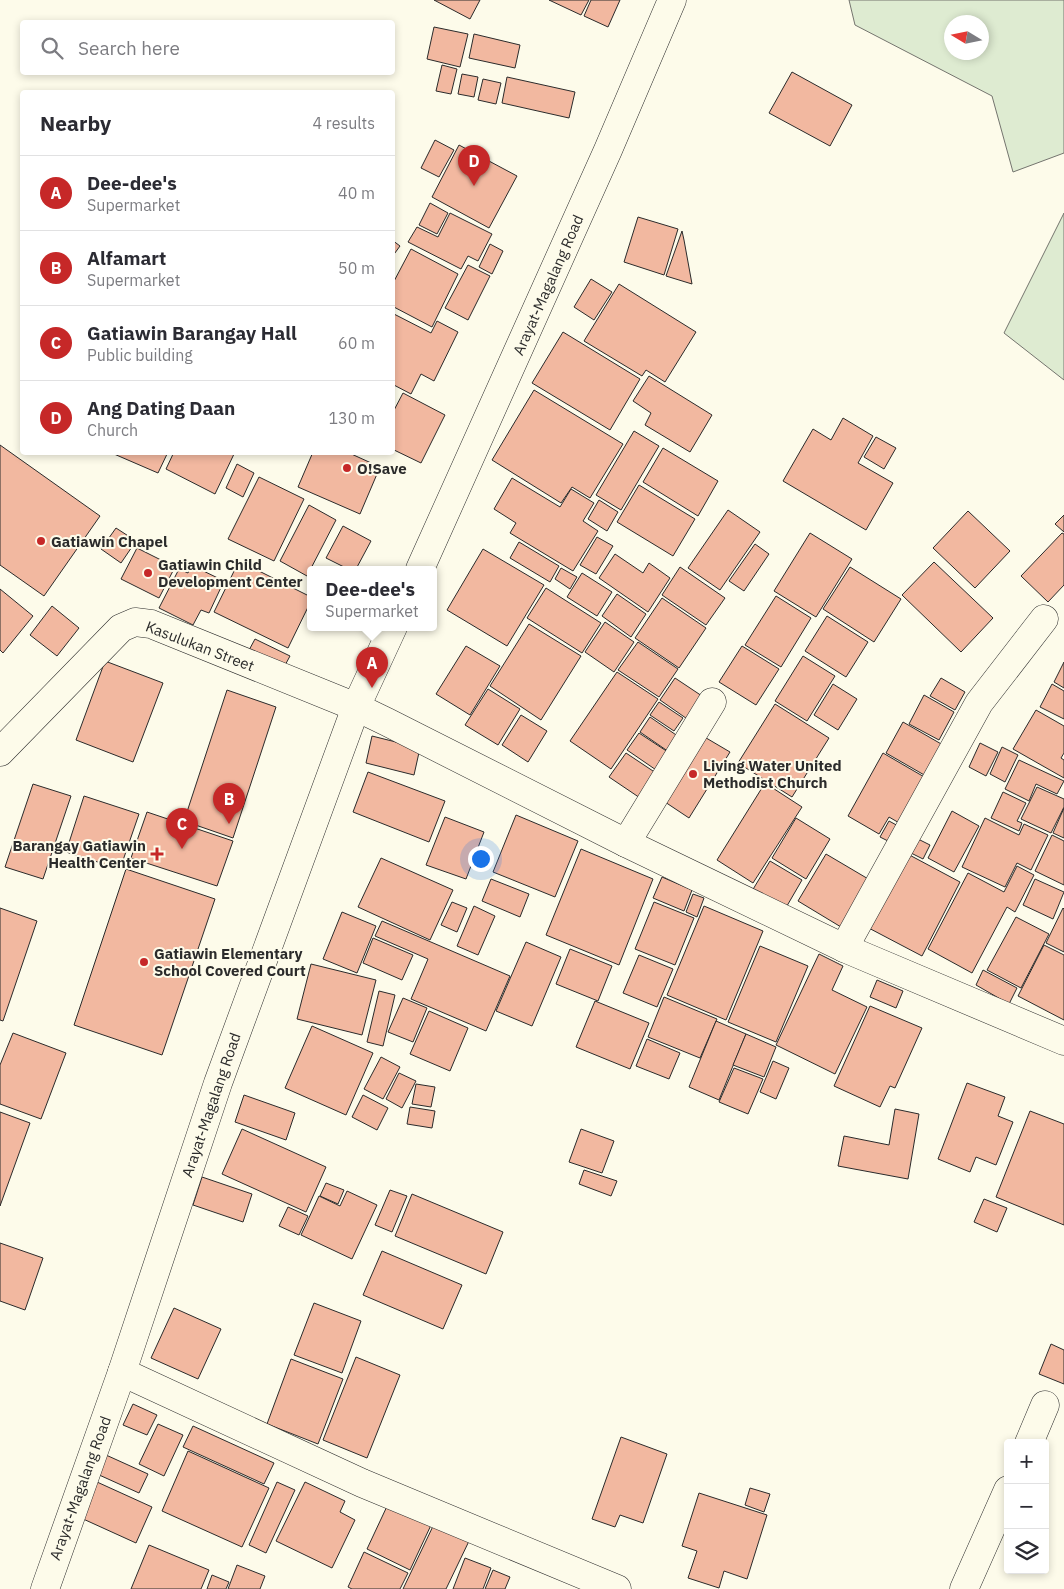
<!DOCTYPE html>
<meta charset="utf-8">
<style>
body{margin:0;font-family:"IBM Plex Sans",sans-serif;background:#f7f7f7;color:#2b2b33}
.controls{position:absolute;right:15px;bottom:15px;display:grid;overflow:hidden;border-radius:5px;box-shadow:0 2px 8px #0003}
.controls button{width:45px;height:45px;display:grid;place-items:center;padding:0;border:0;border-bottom:1px solid #e1e1e2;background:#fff;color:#2b2b33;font:25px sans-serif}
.compass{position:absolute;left:944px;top:15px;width:45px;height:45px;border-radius:50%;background:#fff;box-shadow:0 2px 8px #0003;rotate:280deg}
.you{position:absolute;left:480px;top:858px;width:18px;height:18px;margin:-12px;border:4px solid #fff;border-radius:50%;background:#1a73e8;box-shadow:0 0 0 8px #1a73e833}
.badge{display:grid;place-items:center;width:32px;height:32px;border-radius:50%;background:#c62828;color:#fff;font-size:16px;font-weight:700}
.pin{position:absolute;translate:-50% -41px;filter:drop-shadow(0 1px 2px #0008)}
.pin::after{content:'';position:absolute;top:26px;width:18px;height:15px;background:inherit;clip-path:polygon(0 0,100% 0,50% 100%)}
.popup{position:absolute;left:307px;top:566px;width:130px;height:65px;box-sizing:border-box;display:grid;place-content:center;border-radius:5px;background:#fff;filter:drop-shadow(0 1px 4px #0005);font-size:16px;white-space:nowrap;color:#7c7c81}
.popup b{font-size:19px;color:#2b2b33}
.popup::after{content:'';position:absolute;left:50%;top:100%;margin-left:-10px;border:10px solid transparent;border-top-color:#fff}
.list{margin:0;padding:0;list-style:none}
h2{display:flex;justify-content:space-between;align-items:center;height:65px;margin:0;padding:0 20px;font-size:21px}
h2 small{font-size:16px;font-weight:400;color:#7c7c81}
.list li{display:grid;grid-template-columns:32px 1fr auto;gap:15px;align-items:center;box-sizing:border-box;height:75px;padding:0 20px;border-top:1px solid #e1e1e2}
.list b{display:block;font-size:19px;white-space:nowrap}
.list p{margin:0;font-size:16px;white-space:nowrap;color:#7c7c81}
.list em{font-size:16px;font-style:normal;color:#7c7c81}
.icon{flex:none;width:28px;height:28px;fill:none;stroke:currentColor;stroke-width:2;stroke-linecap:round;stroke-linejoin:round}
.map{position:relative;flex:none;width:1064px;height:1589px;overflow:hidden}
.search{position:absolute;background:#fff;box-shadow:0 2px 8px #0003;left:20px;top:20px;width:375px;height:55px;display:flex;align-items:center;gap:12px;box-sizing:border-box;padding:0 18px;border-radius:5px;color:#7c7c81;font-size:19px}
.panel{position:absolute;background:#fff;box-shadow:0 2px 8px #0003;left:20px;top:90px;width:375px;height:365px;border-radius:5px}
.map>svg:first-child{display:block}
.green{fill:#deebd1;stroke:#74746e;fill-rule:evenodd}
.building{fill:#f2b8a0;stroke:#2b2b2b}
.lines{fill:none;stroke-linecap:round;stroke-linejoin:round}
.minor-casing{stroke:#2b2b2b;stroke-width:29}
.major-casing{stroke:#2b2b2b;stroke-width:29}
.minor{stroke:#fdfbea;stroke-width:28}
.major{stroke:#fdfbea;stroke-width:28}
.poi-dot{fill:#c62828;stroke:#fdfbea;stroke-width:2}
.labels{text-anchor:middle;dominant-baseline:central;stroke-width:4;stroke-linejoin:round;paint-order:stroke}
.street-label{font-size:15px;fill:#2b2b2b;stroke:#fdfbea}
.poi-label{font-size:15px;font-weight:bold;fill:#2b2b2b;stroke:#fdfbea;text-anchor:start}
</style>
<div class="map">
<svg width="1064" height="1589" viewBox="0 0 1064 1589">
<rect width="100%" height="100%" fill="#fdfbea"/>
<g class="green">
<path d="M849,0H1064V153L1013,172L992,96L855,25ZM952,22H982V52H952Z"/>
<polygon points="1064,213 1064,380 1004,333"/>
</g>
<g class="building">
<polygon points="434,0 480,0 470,19"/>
<polygon points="549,0 589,0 581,15"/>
<polygon points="591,0 620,0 608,27 584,16"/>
<polygon points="434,27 468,34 460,67 427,59"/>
<polygon points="474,34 520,45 515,68 469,58"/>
<polygon points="442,65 457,69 451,94 436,91"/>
<polygon points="792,72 852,105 830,146 769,113"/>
<polygon points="462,74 478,77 474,97 458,94"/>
<polygon points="507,77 575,92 569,118 502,103"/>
<polygon points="483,79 501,83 496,104 478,100"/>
<polygon points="435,140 454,150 439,177 421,168"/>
<polygon points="459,145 517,176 489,228 432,197"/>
<polygon points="430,203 448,213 437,234 419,225"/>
<polygon points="450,213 492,234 478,261 468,256 461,269 408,242 417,227 438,237"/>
<polygon points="638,217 678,229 664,275 624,262"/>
<polygon points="682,231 684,240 692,284 666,276"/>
<polygon points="392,240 400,246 392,257"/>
<polygon points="490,244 503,251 492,274 479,267"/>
<polygon points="411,249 458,274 432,327 392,306 392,285"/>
<polygon points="468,265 490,276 468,320 445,308"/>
<polygon points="591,279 612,292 594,320 574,307"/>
<polygon points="619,284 696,332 665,382 646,370 642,376 584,341"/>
<polygon points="392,313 431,333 437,321 458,332 434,381 421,374 411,394 392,384"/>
<polygon points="563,332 640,379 610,430 532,383"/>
<polygon points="649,376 712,415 690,452 645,425 651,413 633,401"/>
<polygon points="534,390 623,444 590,498 572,487 561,503 492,460"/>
<polygon points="403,393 445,415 421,463 392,449 392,414"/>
<polygon points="843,418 873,436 858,463 893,483 866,530 783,481 813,429 831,440"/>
<polygon points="634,431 659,446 621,510 596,495"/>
<polygon points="876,437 896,448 884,469 864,457"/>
<polygon points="0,445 100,516 44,596 0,565"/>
<polygon points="663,448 718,481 698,516 643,482"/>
<polygon points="115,452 168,452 158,473 114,454"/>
<polygon points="174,452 231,452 234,454 215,494 166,469"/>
<polygon points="313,452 347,452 380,467 360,514 298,487"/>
<polygon points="237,464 254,473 243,497 226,488"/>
<polygon points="259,477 304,499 274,561 228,539"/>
<polygon points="512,478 560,507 571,489 594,503 583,521 598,531 573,571 510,533 516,523 494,509"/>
<polygon points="639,485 695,519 673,556 617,522"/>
<polygon points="599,500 618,512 607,531 588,519"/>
<polygon points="309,505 336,520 307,576 280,561"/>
<polygon points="728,510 760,532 720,590 688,568"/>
<polygon points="968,511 1010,551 975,588 933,548"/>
<polygon points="1064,515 1064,532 1055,524"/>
<polygon points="343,526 371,541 356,569 348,569 326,558"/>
<polygon points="116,528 136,541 121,563 101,549"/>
<polygon points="810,533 852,559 816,617 774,591"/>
<polygon points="1062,533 1064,534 1064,585 1048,602 1021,576"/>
<polygon points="597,537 613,546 596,574 580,565"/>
<polygon points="519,542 559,566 550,582 510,558"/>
<polygon points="755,544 769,554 744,591 729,581"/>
<polygon points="137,548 175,567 159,598 121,579"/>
<polygon points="483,549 544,585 507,646 447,610"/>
<polygon points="615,554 643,573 649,563 670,578 648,612 599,578"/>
<polygon points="239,561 311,597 311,601 288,648 214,612"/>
<polygon points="934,562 993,618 961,652 902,595"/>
<polygon points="191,565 224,581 209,613 201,610 193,625 159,608 179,569 188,573"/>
<polygon points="680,567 725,598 706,625 662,595"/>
<polygon points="850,567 901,599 874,642 823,609"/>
<polygon points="561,568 577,577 570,589 555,579"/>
<polygon points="582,573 612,592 597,616 567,597"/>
<polygon points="546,588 601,623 582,653 527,618"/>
<polygon points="0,589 33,616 3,653 0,650"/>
<polygon points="617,594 646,614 631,637 602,616"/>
<polygon points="776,596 811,618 781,667 745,645"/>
<polygon points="662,598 706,628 679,668 635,638"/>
<polygon points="52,606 79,628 57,656 30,635"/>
<polygon points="827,616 868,642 846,677 805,651"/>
<polygon points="605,622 634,642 614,672 585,652"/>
<polygon points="529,624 581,656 541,720 490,686"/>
<polygon points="255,639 290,656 283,669 248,652"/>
<polygon points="638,642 678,669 659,697 618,670"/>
<polygon points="466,646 500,666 470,715 436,694"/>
<polygon points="742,646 779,669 756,705 719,682"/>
<polygon points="803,656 835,676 807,721 775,701"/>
<polygon points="105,661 163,683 133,762 76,740"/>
<polygon points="1064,662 1064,688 1054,682"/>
<polygon points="617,672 658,699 611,769 570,741"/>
<polygon points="675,678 708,700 693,723 660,700"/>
<polygon points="941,678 965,692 955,710 930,696"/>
<polygon points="833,684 857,699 838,730 814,715"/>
<polygon points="1052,684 1064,691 1064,719 1040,707"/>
<polygon points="488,689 520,709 498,745 465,725"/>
<polygon points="227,690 276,707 233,838 184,821"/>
<polygon points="924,695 954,712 939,740 909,724"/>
<polygon points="659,702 683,718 674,731 650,715"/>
<polygon points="775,704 829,738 792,797 738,763"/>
<polygon points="1036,710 1064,726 1064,753 1061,758 1064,760 1064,778 1013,749"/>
<polygon points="521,715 547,731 528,762 502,745"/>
<polygon points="650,717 682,739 672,754 640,732"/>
<polygon points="903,722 943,745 926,776 886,753"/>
<polygon points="696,732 730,752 689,818 656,796"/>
<polygon points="639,733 674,756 662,774 627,750"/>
<polygon points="372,736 420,748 414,775 366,763"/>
<polygon points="980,743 998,752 986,776 969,767"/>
<polygon points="1002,747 1018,755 1005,782 990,774"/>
<polygon points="626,753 662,777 646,802 609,777"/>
<polygon points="883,753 926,778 901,824 889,817 879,834 848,816"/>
<polygon points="1019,760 1064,781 1057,794 1036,784 1029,801 1005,789"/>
<polygon points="368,772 445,801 429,842 353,812"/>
<polygon points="765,783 802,807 753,883 717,860"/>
<polygon points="33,784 71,796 43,879 5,867"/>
<polygon points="1037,787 1064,799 1064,807 1051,833 1021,819"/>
<polygon points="1003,792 1026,803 1017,821 1022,823 1019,831 991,818"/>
<polygon points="84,796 139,814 120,869 66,852"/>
<polygon points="1064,808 1064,838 1053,833"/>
<polygon points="952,811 979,826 954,872 928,858"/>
<polygon points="147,812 233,841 217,886 131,858"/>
<polygon points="516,815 578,841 555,897 493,872"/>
<polygon points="445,817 484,832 466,879 426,865"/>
<polygon points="796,818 830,839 806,879 772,858"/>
<polygon points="985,818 1019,835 1024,824 1048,835 1031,870 1017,863 1005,887 962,867"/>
<polygon points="889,821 902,828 894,844 880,837"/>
<polygon points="1052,835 1064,841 1064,885 1035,871"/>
<polygon points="914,837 930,845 923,859 907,851"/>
<polygon points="581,849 653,879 619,965 546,935"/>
<polygon points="902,851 960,882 922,956 863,925"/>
<polygon points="826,854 870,880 841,927 798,901"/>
<polygon points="381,858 453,890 430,940 358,907"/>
<polygon points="770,861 802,880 784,911 752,891"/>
<polygon points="1017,866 1034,875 1015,912 1007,907 972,973 928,949 968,873 1004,892"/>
<polygon points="126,869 215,899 162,1055 74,1025"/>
<polygon points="662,877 692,890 684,911 653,898"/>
<polygon points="491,879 529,894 520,917 482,901"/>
<polygon points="1035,879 1064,892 1053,919 1023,905"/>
<polygon points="693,894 704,898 697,917 686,912"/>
<polygon points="452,902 467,908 457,932 441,925"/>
<polygon points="654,902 694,918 675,965 635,949"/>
<polygon points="474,906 495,916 478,955 457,946"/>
<polygon points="704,906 763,931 726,1020 667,995"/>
<polygon points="0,908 37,921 3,1021 0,1020"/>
<polygon points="1063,908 1064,909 1064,952 1046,943"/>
<polygon points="342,912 376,926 357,973 323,959"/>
<polygon points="1016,917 1049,934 1021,988 987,970"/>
<polygon points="382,921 510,976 486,1031 411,999 428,959 375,936"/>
<polygon points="373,938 413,955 402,980 363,963"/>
<polygon points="526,942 561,957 532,1026 496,1011"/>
<polygon points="1044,945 1064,955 1064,1020 1018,996"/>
<polygon points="760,946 808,966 776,1042 728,1022"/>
<polygon points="570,949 612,966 598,1001 556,984"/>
<polygon points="819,954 843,966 832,990 867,1007 835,1074 776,1045"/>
<polygon points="639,955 673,969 657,1007 623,993"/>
<polygon points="311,964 376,980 362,1035 297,1019"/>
<polygon points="983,970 1017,988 1009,1004 976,985"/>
<polygon points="877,980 903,991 896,1008 870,997"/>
<polygon points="379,991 395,995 383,1046 367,1042"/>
<polygon points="664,997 717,1019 700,1058 648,1037"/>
<polygon points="403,998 427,1008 413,1042 388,1032"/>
<polygon points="595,1001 649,1023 630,1069 576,1047"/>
<polygon points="870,1006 922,1028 895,1088 890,1086 880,1107 834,1086"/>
<polygon points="429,1011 468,1028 450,1071 410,1054"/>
<polygon points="716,1021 746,1034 719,1100 689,1087"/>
<polygon points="312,1026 373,1053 346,1115 285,1088"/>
<polygon points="13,1033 66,1053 41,1119 0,1104 0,1065"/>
<polygon points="746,1034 776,1047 764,1077 733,1065"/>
<polygon points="647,1039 680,1053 669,1079 636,1066"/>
<polygon points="381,1057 400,1067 383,1099 364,1089"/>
<polygon points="773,1061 789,1068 776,1099 760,1092"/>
<polygon points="734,1068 763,1079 748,1114 719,1102"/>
<polygon points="399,1073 416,1081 402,1108 386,1099"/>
<polygon points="967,1083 1005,1097 998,1116 1013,1122 996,1165 976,1157 970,1172 938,1159"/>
<polygon points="416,1084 435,1087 431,1107 412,1104"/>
<polygon points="244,1095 295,1113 286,1140 235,1122"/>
<polygon points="363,1095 388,1108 377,1130 352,1117"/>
<polygon points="410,1107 435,1111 432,1128 407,1124"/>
<polygon points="895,1109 919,1114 908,1179 838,1166 844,1136 889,1145"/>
<polygon points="1030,1111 1064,1124 1064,1225 996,1197"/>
<polygon points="0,1112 30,1123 0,1206"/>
<polygon points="242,1129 326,1167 306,1212 222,1174"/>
<polygon points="581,1129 614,1141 602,1173 569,1162"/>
<polygon points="584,1170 617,1181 611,1196 579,1184"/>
<polygon points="202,1177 252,1194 243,1222 193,1205"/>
<polygon points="326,1183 344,1190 338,1204 320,1196"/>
<polygon points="390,1190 407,1196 392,1232 375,1225"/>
<polygon points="347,1191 377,1205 352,1259 301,1235 319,1196 340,1206"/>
<polygon points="412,1194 503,1232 486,1274 395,1236"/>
<polygon points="984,1199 1007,1208 997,1232 974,1222"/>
<polygon points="288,1207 308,1216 299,1235 279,1226"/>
<polygon points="0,1243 43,1258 25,1310 0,1301"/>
<polygon points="382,1251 462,1285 443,1329 363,1295"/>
<polygon points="314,1303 361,1321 342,1373 294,1355"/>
<polygon points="174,1308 221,1329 198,1379 151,1358"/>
<polygon points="1051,1344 1064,1350 1064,1384 1039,1374"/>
<polygon points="356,1357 400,1375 367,1458 323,1440"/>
<polygon points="291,1359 343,1379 318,1444 267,1424"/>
<polygon points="133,1404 157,1415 147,1435 123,1425"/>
<polygon points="158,1424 183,1435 164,1476 139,1464"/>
<polygon points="193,1426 274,1463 264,1484 183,1447"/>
<polygon points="621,1437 667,1454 643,1523 620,1515 615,1527 592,1519"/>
<polygon points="188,1451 269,1488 242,1547 162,1511"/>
<polygon points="106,1455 148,1474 139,1493 97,1474"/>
<polygon points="97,1482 152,1507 136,1543 81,1518"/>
<polygon points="277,1482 295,1490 266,1553 249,1545"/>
<polygon points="305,1482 345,1501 340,1512 355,1520 332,1568 276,1541"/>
<polygon points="750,1488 770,1494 764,1512 745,1505"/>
<polygon points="699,1493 767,1515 747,1579 724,1571 719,1588 688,1578 697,1551 682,1546"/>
<polygon points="389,1502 432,1523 410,1570 367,1549"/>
<polygon points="435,1522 470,1539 446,1589 403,1589"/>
<polygon points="149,1545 209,1570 201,1589 131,1589"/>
<polygon points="364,1552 408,1573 400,1589 352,1589 348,1587"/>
<polygon points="465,1558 491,1568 483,1589 453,1589"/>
<polygon points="237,1565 265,1576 260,1589 228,1589"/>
<polygon points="493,1570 510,1577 505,1589 485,1589"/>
<polygon points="212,1575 229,1582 226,1589 207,1589"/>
</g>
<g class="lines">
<defs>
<g id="minor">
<polyline points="0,752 121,628 135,622 151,624 356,707 387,722 626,843 844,948 1064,1041"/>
<polyline points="626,843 712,702"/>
<polyline points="844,948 979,703 1044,619"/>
<polyline points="122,1372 362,1483 617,1589"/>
<polyline points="1029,1443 1045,1405"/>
<polyline points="964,1589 1008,1490"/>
</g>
<g id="major">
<polyline points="420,569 608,150 672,0"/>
<polyline points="45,1589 122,1372 218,1083 356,707 393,627"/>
</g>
</defs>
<use href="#minor" class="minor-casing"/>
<use href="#major" class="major-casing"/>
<use href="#minor" class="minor"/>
<use href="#major" class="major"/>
</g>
<g class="poi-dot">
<circle cx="347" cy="468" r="5"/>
<circle cx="41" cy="541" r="5"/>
<circle cx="148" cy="573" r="5"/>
<circle cx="693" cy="774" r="5"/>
<path d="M154.5 846.5h5v5h5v5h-5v5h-5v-5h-5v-5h5z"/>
<circle cx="144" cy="962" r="5"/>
</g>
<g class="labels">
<g class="street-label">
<text transform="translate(548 285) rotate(-66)">Arayat-Magalang Road</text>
<text transform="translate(200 646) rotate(21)">Kasulukan Street</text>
<text transform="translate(211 1105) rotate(-71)">Arayat-Magalang Road</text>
<text transform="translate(80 1488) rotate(-70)">Arayat-Magalang Road</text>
</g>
<g class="poi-label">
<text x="357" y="468">O!Save</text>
<text x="51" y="541">Gatiawin Chapel</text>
<text x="158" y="564">Gatiawin Child<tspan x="158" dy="17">Development Center</tspan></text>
<text x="703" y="765">Living Water United<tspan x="703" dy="17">Methodist Church</tspan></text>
<text x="146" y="845" text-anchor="end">Barangay Gatiawin<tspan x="146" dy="17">Health Center</tspan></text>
<text x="154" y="953">Gatiawin Elementary<tspan x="154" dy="17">School Covered Court</tspan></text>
</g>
</g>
</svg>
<div class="controls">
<button>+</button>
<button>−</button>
<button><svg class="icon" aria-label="layers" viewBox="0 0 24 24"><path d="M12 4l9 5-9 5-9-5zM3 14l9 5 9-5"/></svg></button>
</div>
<svg class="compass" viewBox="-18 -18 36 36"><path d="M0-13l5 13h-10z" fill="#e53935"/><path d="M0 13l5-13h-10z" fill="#7c7c81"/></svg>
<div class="you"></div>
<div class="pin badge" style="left:372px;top:688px">A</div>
<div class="popup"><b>Dee-dee's</b>Supermarket</div>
<div class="pin badge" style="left:229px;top:824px">B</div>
<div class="pin badge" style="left:182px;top:849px">C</div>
<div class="pin badge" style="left:474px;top:186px">D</div>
<div class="search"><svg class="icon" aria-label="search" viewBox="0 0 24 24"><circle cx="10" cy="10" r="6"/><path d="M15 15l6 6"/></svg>Search here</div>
<section class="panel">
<h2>Nearby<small>4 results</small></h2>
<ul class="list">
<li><span class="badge">A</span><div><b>Dee-dee's</b><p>Supermarket</p></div><em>40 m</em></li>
<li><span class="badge">B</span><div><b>Alfamart</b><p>Supermarket</p></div><em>50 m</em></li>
<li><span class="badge">C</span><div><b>Gatiawin Barangay Hall</b><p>Public building</p></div><em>60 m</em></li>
<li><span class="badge">D</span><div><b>Ang Dating Daan</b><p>Church</p></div><em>130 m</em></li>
</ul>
</section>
</div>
